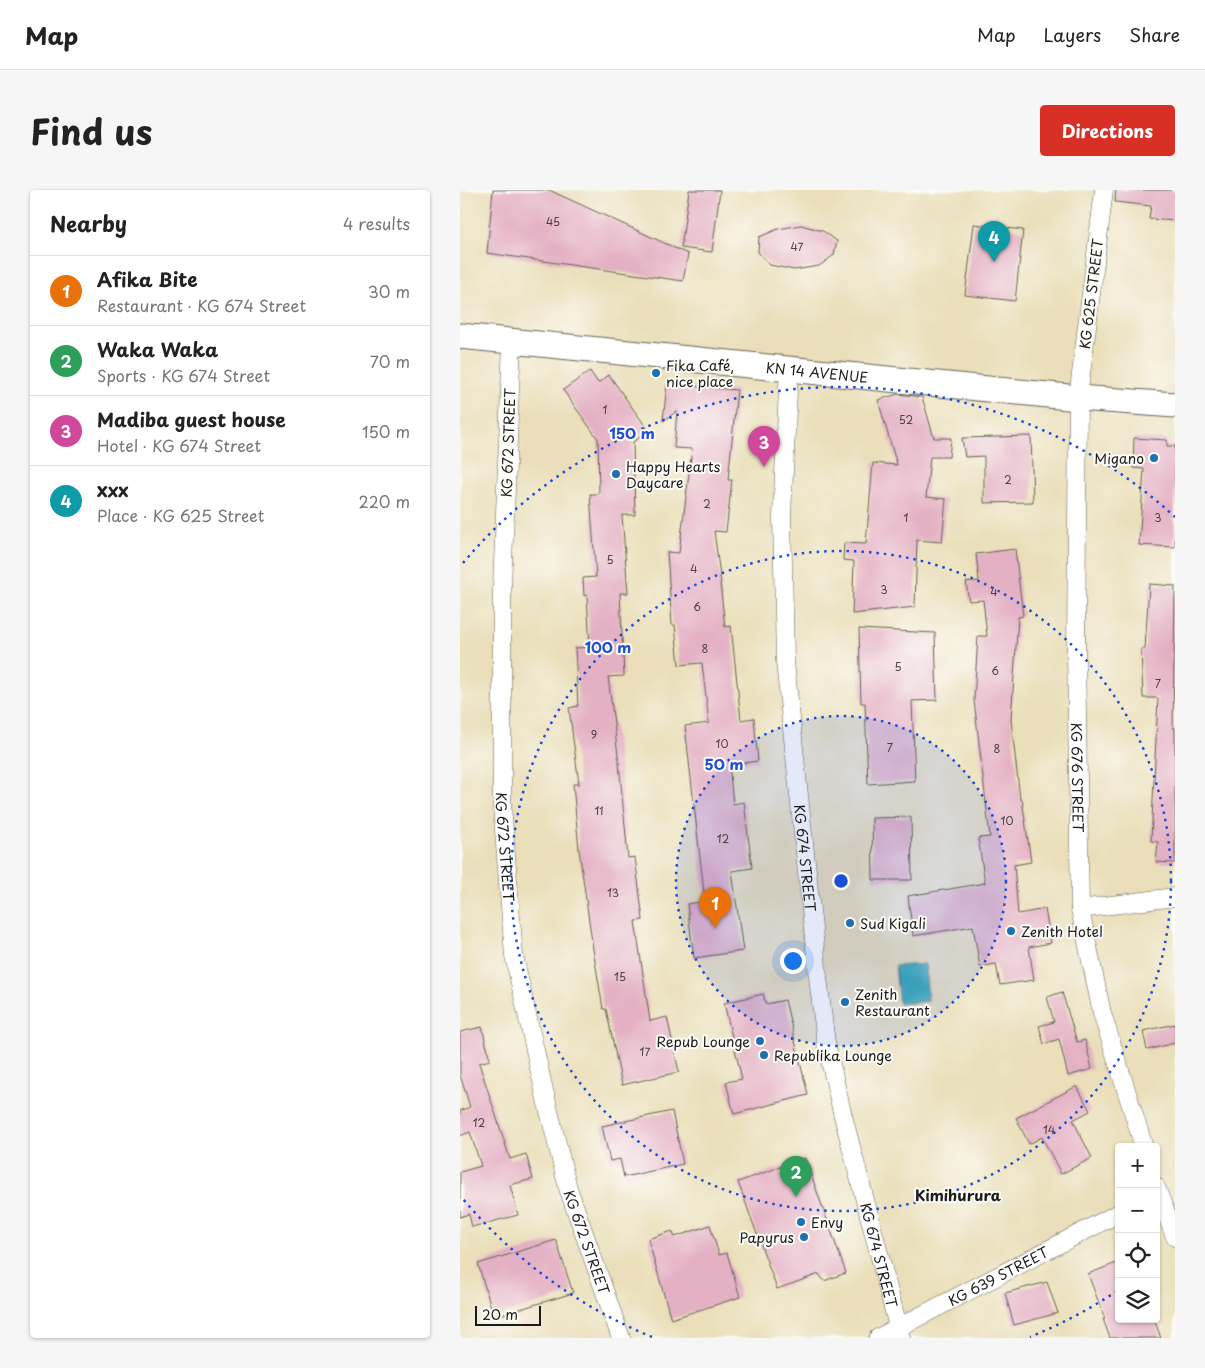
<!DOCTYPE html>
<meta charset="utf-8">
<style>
body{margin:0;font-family:"Playpen Sans",sans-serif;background:#f6f6f6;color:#222}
.controls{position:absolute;right:15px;bottom:15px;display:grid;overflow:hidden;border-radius:5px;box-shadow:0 1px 4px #0004}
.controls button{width:45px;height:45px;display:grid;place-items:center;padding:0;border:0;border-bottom:1px solid #e0e0e0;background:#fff;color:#222;font:25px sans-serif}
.scale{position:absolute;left:15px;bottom:12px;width:66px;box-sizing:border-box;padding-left:5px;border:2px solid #1c1c1c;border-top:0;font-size:14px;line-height:18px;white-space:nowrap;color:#1c1c1c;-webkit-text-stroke:4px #fdfcf7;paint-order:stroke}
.you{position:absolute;left:332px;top:770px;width:18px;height:18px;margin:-12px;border:4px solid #fff;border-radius:50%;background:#1a73e8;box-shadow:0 0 0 8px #1a73e833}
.badge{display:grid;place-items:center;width:32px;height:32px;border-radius:50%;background:#d93025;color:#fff;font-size:16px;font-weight:700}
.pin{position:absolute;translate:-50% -41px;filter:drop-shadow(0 1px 2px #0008)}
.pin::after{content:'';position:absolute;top:26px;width:18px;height:15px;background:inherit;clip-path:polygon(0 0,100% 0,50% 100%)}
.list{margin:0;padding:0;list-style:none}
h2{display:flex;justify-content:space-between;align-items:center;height:65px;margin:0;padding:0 20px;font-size:21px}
h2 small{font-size:16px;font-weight:400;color:#767676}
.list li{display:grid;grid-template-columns:32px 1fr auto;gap:15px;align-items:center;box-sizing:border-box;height:70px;padding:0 20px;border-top:1px solid #e0e0e0}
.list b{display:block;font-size:19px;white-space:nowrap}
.list p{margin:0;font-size:16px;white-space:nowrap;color:#767676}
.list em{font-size:16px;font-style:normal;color:#767676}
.icon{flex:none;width:28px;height:28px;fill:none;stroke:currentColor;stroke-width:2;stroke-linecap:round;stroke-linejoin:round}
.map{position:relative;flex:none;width:715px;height:1148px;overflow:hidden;border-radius:5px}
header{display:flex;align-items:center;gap:30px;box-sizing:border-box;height:70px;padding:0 25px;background:#fff;border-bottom:1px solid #e0e0e0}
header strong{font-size:24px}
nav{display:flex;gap:28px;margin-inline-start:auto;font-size:18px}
.intro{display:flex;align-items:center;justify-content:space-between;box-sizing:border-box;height:120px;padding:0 30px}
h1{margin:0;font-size:35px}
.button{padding:12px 22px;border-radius:5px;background:#d93025;color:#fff;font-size:18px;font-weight:700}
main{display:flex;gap:30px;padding:0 30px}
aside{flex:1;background:#fff;border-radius:5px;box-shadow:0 1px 4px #0004}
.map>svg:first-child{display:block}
.water{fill:#3aabb7;stroke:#2b646a}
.building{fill:#e4b1c4}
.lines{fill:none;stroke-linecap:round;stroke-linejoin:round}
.minor-casing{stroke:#646053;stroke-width:19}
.secondary-casing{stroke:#646053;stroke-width:27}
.minor{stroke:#fff;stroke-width:18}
.secondary{stroke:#fff;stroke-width:25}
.ring{fill:none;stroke:#1d4ed8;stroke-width:2.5;stroke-dasharray:2.5 5}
.poi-dot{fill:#1f6fb2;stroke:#fdfcf7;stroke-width:2}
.labels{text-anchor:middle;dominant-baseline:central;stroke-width:4;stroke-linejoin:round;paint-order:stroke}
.number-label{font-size:11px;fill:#4e4146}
.street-label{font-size:14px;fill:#1c1c1c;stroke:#fdfcf7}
.poi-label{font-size:14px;fill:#1c1c1c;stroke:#fdfcf7;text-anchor:start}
.neighbourhood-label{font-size:15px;font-weight:bold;fill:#1c1c1c;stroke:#fdfcf7}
.centre{fill:#1d4ed8;stroke:#fdfcf7;stroke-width:2.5}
.ring-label{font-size:15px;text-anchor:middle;font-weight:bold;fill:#1d4ed8;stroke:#fdfcf7;stroke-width:4;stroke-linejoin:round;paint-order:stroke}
</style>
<header>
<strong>Map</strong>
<nav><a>Map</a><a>Layers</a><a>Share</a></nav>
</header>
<div class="intro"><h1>Find us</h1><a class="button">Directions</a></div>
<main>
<aside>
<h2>Nearby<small>4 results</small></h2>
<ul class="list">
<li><span class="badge" style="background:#e8710a">1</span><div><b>Afika Bite</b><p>Restaurant · KG 674 Street</p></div><em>30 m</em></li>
<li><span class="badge" style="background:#2e9e5b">2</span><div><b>Waka Waka</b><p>Sports · KG 674 Street</p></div><em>70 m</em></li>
<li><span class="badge" style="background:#d1479c">3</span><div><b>Madiba guest house</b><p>Hotel · KG 674 Street</p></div><em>150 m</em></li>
<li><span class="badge" style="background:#0f9aa8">4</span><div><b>xxx</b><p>Place · KG 625 Street</p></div><em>220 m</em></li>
</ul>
</aside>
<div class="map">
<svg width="715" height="1148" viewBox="0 0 715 1148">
<rect width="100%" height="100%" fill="#fdfcf7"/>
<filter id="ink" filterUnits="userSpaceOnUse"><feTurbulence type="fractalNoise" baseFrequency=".02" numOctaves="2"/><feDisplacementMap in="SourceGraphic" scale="10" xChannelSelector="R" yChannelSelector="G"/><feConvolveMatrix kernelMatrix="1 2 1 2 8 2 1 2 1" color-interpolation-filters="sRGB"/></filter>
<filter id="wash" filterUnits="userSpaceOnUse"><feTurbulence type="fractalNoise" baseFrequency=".0096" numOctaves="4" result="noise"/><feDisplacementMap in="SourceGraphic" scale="20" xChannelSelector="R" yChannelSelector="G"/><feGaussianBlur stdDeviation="1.12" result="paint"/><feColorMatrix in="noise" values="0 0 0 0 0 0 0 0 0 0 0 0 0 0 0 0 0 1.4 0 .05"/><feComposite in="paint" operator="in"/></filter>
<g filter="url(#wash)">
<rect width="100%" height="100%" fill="#eadfba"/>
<polygon class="water" points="465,774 468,811 439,814 435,776"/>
<g id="blocks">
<g class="building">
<polygon points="33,0 89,0 228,64 223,91 27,63"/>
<polygon points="229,0 260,0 252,62 221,58"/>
<polygon points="656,0 715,0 715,31 689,29 691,16 655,12"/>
<polygon points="514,34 563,40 555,111 505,105"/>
<polygon points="341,35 363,41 377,51 374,65 359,76 334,80 310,75 298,62 299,47 318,39"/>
<polygon points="130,181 138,193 149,185 189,241 173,252 175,325 162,325 168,403 160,403 164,486 148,487 159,573 168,668 175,667 183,730 175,731 190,831 207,827 219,882 162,895 146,819 143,819 133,759 119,660 113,594 119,594 109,518 118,516 115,458 130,457 127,405 124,406 123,388 136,387 130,304 139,304 138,249 103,200"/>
<polygon points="207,194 277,200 268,290 272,290 266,342 254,341 261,393 260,393 265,437 271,436 281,530 294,528 298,571 269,575 273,614 284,612 292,678 272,681 283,761 234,768 227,714 245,711 225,536 249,533 242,473 219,475 215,435 212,435 207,362 219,363 232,259 214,258 217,221 203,231"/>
<polygon points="438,204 462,207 474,248 491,248 489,267 470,267 466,307 486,309 482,352 457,350 455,417 392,424 394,371 383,370 384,353 406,354 413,273 437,275 418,210"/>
<polygon points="571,246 573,312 524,313 524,266 505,267 502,248"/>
<polygon points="674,248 707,250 707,256 715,256 715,357 679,355 684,279 673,278"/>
<polygon points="555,359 563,426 558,427 551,530 560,609 562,609 571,672 554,675 558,724 585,719 591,753 569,757 574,790 540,795 536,774 520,777 513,736 453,746 448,706 525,693 518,648 530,647 514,510 518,446 527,446 523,410 509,411 506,392 519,391 516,364"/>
<polygon points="689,394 715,396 713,538 715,538 715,673 696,672 698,652 691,651 698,508 683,508 681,459 685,459"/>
<polygon points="399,439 475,443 477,510 452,511 455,591 408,594 405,513 401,513"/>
<polygon points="451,627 452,690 413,690 412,628"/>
<polygon points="602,802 617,852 625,850 632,879 608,886 599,849 584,854 579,836 594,832 587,807"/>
<polygon points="303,804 306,814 325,810 348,905 274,924 266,892 282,889 264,813"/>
<polygon points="715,834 715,853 687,860 683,841"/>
<polygon points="22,837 30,870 19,873 50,969 66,964 73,989 50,995 58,1025 12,1037 9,1024 0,1027 0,982 21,976 10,942 0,946 0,921 10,917 0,885 0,842"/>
<polygon points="617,896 630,921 613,930 632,968 601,984 582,947 569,954 556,928"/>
<polygon points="212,921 223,974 164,987 160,969 150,971 142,936"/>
<polygon points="345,968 386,1083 364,1091 359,1084 317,1099 278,992"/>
<polygon points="250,1035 259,1065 267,1063 280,1107 211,1129 188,1049 212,1041 215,1047"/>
<polygon points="96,1050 113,1103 34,1127 18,1074"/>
<polygon points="659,1072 659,1129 694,1129 701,1148 650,1148 643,1129 645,1129 628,1084"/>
<polygon points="587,1092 598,1123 554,1135 545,1103"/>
</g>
</g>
</g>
<g filter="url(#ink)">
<use href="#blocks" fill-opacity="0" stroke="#646053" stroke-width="1"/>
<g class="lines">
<defs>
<g id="minor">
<path id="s1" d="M644,0L618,208L616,461L620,719L642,823L684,957"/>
<path id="s2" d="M52,151L42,397V616L54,766L85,905L108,998L161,1148"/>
<path id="s3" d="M329,178L322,326L325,472L359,796L366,853L382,922L441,1148"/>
<polyline points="620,719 715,707"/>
<polyline points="696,997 715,1047"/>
<path id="s4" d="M418,1148L659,1023"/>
</g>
<g id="secondary">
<path id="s5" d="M0,146L618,208L715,215"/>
</g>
</defs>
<use href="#minor" class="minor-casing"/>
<use href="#secondary" class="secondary-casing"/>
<use href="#minor" class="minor"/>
<use href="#secondary" class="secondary"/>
</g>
</g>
<circle cx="381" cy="691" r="165" fill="#1d4ed8" fill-opacity=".12"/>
<g class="ring">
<circle cx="381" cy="691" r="165"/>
<circle cx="381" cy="691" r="330"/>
<path d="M657 1101A494 494 0 0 1 570 1147M192 1147A494 494 0 0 1 3 1009M3 373A494 494 0 0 1 715 327"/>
</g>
<g class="poi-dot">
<circle cx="196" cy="183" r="5"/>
<circle cx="694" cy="268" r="5"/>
<circle cx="156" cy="284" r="5"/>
<circle cx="390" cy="733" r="5"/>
<circle cx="551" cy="741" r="5"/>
<circle cx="385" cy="812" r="5"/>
<circle cx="300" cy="851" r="5"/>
<circle cx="304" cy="865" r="5"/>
<circle cx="341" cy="1032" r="5"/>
<circle cx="344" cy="1047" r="5"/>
</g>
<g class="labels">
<g class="number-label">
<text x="93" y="31">45</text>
<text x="337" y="56">47</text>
<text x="145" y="219">1</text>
<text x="446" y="229">52</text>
<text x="548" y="289">2</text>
<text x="247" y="313">2</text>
<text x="446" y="327">1</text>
<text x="698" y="327">3</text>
<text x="150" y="369">5</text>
<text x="234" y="378">4</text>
<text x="424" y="399">3</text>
<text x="534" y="401">4</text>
<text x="237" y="416">6</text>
<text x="245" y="458">8</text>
<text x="438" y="476">5</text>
<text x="535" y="480">6</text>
<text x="698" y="493">7</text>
<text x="134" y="544">9</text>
<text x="262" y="553">10</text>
<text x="430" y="557">7</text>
<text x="537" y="558">8</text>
<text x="139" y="620">11</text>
<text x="547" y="630">10</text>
<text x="263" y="648">12</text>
<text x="153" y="702">13</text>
<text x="160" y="786">15</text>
<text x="185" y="861">17</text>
<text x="19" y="932">12</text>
<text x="589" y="939">14</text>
</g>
<g class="street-label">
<text transform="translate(631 104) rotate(-83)">KG 625 STREET</text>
<text stroke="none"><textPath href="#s5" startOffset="359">KN 14 AVENUE</textPath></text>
<text transform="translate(48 253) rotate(-88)">KG 672 STREET</text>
<text stroke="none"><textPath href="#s1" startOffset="589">KG 676 STREET</textPath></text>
<text stroke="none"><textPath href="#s2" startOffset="506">KG 672 STREET</textPath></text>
<text stroke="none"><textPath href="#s3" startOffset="491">KG 674 STREET</textPath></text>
<text stroke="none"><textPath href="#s2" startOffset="911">KG 672 STREET</textPath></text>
<text stroke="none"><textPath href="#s3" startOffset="896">KG 674 STREET</textPath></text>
<text stroke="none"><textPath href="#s4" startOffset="135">KG 639 STREET</textPath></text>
</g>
<g class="poi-label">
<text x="206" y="175">Fika Café,<tspan x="206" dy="16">nice place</tspan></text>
<text x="684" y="268" text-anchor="end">Migano</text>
<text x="166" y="276">Happy Hearts<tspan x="166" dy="16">Daycare</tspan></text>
<text x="400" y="733">Sud Kigali</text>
<text x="561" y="741">Zenith Hotel</text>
<text x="395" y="804">Zenith<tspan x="395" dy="16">Restaurant</tspan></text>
<text x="290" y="851" text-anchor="end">Repub Lounge</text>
<text x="314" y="865">Republika Lounge</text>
<text x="351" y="1032">Envy</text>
<text x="334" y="1047" text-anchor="end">Papyrus</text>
</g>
<g class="neighbourhood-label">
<text x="498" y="1004">Kimihurura</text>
</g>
</g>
<circle cx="381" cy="691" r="8" class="centre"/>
<g class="ring-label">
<text x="172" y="249">150 m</text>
<text x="148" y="463">100 m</text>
<text x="264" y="580">50 m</text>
</g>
</svg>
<div class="controls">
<button>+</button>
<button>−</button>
<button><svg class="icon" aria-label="locate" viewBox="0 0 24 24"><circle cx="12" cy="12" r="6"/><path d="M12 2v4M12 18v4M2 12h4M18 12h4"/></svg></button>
<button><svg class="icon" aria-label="layers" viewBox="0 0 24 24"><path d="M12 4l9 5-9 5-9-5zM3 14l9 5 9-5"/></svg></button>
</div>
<div class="scale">20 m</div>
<div class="you"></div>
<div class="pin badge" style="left:255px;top:738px;background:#e8710a">1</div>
<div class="pin badge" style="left:336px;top:1007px;background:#2e9e5b">2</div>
<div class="pin badge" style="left:304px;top:277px;background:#d1479c">3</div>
<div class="pin badge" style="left:534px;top:72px;background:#0f9aa8">4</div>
</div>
</main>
